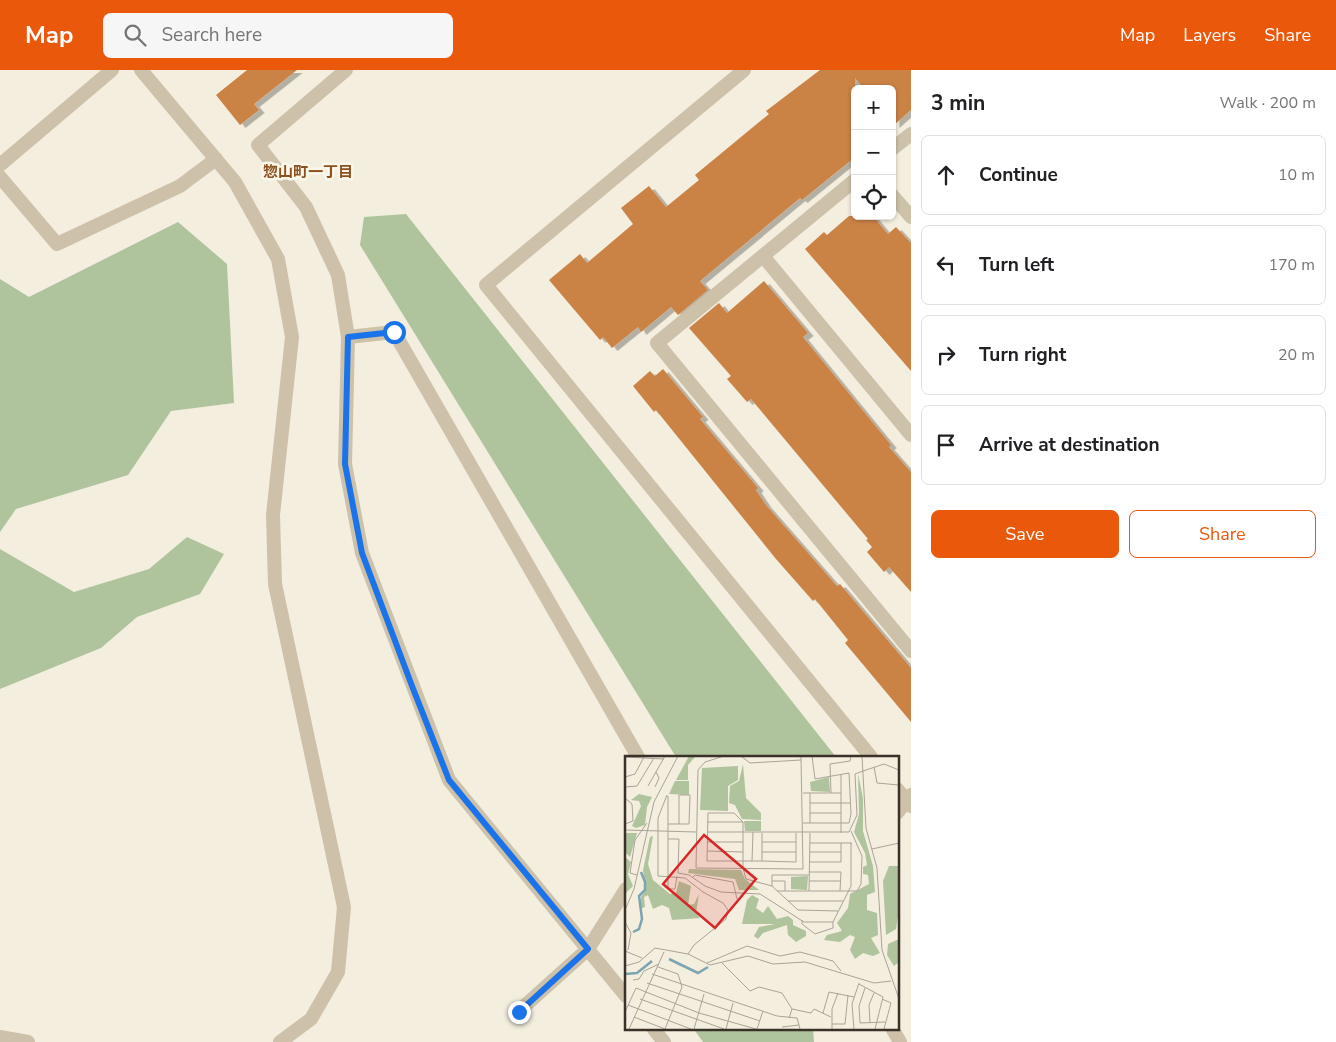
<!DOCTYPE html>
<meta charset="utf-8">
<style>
body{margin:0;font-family:"Nunito Sans","Noto Sans JP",sans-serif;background:#f6f6f6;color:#202124}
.controls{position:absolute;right:15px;top:15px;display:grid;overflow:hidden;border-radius:8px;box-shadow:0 1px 4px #0004}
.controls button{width:45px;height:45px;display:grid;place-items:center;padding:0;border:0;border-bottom:1px solid #e0e0e0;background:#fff;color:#202124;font:25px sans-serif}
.stop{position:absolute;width:15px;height:15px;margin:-11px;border:4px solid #1a73e8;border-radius:50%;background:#fff}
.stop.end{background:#1a73e8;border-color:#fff;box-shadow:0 1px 5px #0008}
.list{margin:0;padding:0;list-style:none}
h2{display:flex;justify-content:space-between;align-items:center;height:65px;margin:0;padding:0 20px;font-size:21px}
h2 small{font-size:16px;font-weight:400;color:#757577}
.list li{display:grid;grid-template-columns:32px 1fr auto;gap:15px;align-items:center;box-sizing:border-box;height:80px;margin:0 10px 10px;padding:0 10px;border:1px solid #e0e0e0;border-radius:8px}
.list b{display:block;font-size:19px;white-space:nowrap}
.list em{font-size:16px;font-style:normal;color:#757577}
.actions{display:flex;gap:10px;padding:15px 20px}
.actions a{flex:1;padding:11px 0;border:1px solid #ea580c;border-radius:8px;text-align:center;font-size:18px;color:#ea580c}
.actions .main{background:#ea580c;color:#fff}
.icon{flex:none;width:28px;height:28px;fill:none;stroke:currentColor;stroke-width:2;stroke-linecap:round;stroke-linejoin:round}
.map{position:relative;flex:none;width:911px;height:972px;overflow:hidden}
header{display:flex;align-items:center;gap:30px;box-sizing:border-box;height:70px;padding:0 25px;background:#ea580c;color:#fff}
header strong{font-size:24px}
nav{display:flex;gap:28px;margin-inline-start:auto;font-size:18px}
.search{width:350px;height:45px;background:#f6f6f6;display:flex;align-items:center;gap:12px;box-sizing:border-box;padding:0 18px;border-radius:8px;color:#757577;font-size:19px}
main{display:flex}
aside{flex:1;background:#fff}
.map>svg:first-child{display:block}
.green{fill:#afc49d}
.building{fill:#cb8245;filter:url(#shadow)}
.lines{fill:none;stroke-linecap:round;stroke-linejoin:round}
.minor{stroke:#cdc1a9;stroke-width:14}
.tertiary{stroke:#cdc1a9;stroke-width:14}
.route{stroke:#1a73e8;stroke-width:6}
.labels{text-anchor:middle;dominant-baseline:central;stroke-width:5;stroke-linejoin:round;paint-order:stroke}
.neighbourhood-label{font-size:15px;font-weight:bold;fill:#8d501e;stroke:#fbf7eb}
.inset-river{fill:none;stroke:#7ba5b2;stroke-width:2.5}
.inset-road{fill:none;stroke:#aaa396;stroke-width:1}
.view{fill:#d62828;fill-opacity:0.15;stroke:#d62828;stroke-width:2.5}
.inset-edge{fill:none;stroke:#3a3229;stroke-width:2.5}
</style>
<header>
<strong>Map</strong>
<div class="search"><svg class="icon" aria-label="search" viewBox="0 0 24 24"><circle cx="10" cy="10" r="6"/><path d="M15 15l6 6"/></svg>Search here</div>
<nav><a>Map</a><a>Layers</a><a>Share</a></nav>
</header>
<main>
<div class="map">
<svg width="911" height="972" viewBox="0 0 911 972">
<defs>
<filter id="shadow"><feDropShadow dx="5.5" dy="3" stdDeviation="0" flood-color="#0004"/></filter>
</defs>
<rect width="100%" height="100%" fill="#f4eede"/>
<g class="green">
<polygon points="406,144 836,687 676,687 360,175 364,147"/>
<polygon points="178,152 227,194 234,333 171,341 128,405 16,439 0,462 0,209 29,227"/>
<polygon points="187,467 224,484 200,524 137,547 101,578 0,619 0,479 74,522 149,499"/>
<polygon points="693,958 813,958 814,972 703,972"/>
</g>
<g class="building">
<polygon points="247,0 297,0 254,34 259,40 240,55 216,25"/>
<polygon points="820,0 911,0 911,40 894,55 892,19 864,19 855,8 855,87 802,130 800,128 700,211 708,220 678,245 671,237 641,262 638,257 612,278 603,267 600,270 549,210 580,184 587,193 633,154 621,138 649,116 666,137 699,110 695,105 769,44 766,41"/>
<polygon points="849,146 873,146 888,164 896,157 911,173 911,301 805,179 824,162 827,165"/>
<polygon points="764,211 808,263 803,267 891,375 889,377 911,402 911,522 889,497 884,502 867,482 872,477 866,470 868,469 751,329 747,332 727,309 731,306 689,258 719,233 727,243"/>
<polygon points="663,299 703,347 700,349 758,418 756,420 766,435 837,516 840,514 911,598 911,652 845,573 848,570 815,529 813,531 776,489 656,340 654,342 633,316 650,301 655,306"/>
</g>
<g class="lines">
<g class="minor">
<polyline points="346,0 258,75 306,137 338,205 348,267 345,394 362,483 449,710 626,926"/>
<polyline points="892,79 911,64"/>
<polyline points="0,95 112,0"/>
<polyline points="0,107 57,174 180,116 216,89"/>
<polyline points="855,110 657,273 911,581"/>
<polyline points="892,125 911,147"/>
<polyline points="763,186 911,365"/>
<polyline points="348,267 394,262 638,687"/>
<polyline points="897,743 911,725"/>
<polyline points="519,941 588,879 626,819"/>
<polyline points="653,958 664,972"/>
<polyline points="892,958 900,972"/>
</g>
<g class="tertiary">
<polyline points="141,0 235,112 278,189 292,267 273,445 275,514 344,837 338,902 311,949 280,972"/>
<polyline points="744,0 486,215 871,687"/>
<polyline points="897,719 911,736"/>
<polyline points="0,967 28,972"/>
</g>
</g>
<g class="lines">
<polyline class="route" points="394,262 348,267 345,394 362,483 412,616 449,710 588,879 519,942"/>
</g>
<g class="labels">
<g class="neighbourhood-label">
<text x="308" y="102">惣山町一丁目</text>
</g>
</g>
<g transform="translate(625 686)">
<rect width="274" height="274" fill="#f4eede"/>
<path d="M64,0H71L63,9V24H51ZM118,8L121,42L136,57V64L117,63L110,49L104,47L105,30L114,25ZM113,10V24L103,30V55L75,54L77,12ZM233,18L238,42V75L248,110L250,136L242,139V154L252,157L253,179L246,182L255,197L248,200L238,197L230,203L225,194L230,181L225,179L215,186L199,184L202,179L217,175L212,167L223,152L225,138L244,128L243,119L238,118V111L242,109L240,97L229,76L234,58ZM204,21L205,36L186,35L185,26ZM50,25H64V39L44,38ZM14,38L27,41L22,51L20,69L11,72L7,70L16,50L14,45L6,44ZM119,65H136V75H120ZM1,77H12L5,101L0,96ZM28,80L23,108L28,124L45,138L51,137L54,125L66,130L63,149L69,148L74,138L71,157L75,162L47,164L44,152L37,149L28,153L23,139L19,141L20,151L15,153L16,141L21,134L18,114L25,81ZM0,101L6,106L3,118L8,130L0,138ZM264,110H274V154L271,173L261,179L258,125ZM64,113L116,114L120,123L134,134H114L110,123L63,117ZM183,120L182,134L166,133V121ZM127,139L134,143L131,152L138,157L143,150L152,163L163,160L168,164V169L181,175V180L171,186L163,179L162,169L138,177L133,183L129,180L134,171L150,168H117L122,144ZM274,183V206L269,210L262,199L263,188Z" fill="#afc49d"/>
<path class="inset-river" d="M8,176L14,173L17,163L14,140L20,134V126L16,116M44,203L73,217L83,211M0,218L12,217L27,205"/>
<path class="inset-road" d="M99,0L80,6L73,14L71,112L178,113L176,0M116,0L125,7L176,4M237,0L241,72L252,112L257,194L274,243M0,1L39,3M249,11L252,27L274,29M238,15L259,8L274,14M0,21L10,18L19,1M23,30L40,0M0,31L12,30L29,2M30,31L34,22L31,16M178,37H216M185,37V67M206,37L205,8L225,5L226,0M42,39L33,62V120L60,122L78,136L98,147L103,154L101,163L69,189L63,198M43,40V133H50L52,120M0,42L7,48L8,65L0,68M185,47H226M185,57H216M82,66H118M178,67H224L226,58L224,17L190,23L187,0M43,68H64L65,39H54V68M0,74L71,76M82,76H224L232,59L230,18L238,15M171,77V106L137,105H82L83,57H109L118,66V112L121,123L147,130L173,154L213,155M216,77V18M43,83H54L53,117L64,119L80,130L96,136L135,138L179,166H208M82,86H118M137,86H171M185,87H227M247,93L274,87M82,95L118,96M137,96H171M185,96H216M127,105L128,76M137,105V77M184,106H216V87M184,116H216L215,135M12,119L5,117L10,84L22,67M68,121L70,119L108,126L112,143M147,125H160V135M184,125H215M147,130V119H184M152,135H232L236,128L237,100L226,75M184,135L185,77M163,145H218M0,154L9,133L29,46L53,0M177,164V168L190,178L208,172V166L226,130V87M0,166L6,177L3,194M0,195L17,202M82,207L122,190L155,200L175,196L208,205L216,215M97,207L125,235L134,231L157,237L167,253L164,262M0,210L14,206L30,192L63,198L85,209L123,200L148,208L180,206L249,227L266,225M33,211L53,218L57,231L40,273M27,218L152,260L172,262L175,273M8,224L14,223L19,215L34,208M22,227L135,265M234,228L258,241L250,273M240,232L234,250L235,267L260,266M15,243L99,273M257,243L266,247L259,273M3,249L66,273M167,253L186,257L189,253L206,261M0,256L11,232L74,257L131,273M198,257L204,236L229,241M9,261L40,273M245,267L244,249L249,237M207,268H220L223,239M157,271L174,269M4,273L39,196M69,273L79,238M101,273L108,247M132,273L138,255M207,273V253L213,237M229,273L227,248L234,227"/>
<path class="view" d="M79,79L131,123L90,172L38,128Z"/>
<rect width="274" height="274" class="inset-edge"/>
</g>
</svg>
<div class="controls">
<button>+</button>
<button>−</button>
<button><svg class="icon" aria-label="locate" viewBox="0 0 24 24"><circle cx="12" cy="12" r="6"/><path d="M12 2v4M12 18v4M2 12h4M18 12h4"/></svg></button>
</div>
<div class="stop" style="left:394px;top:262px"></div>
<div class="stop end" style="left:519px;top:942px"></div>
</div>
<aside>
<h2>3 min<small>Walk · 200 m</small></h2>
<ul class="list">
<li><svg class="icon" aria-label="ahead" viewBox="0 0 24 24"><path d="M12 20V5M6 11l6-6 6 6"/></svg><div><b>Continue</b></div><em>10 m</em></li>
<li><svg class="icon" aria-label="left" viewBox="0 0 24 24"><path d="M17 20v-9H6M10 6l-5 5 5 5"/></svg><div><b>Turn left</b></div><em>170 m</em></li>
<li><svg class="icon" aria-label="right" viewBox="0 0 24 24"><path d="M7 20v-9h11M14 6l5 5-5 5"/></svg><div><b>Turn right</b></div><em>20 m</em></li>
<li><svg class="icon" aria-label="arrive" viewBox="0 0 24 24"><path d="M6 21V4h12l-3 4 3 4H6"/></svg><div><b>Arrive at destination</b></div></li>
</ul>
<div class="actions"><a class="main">Save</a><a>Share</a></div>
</aside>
</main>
